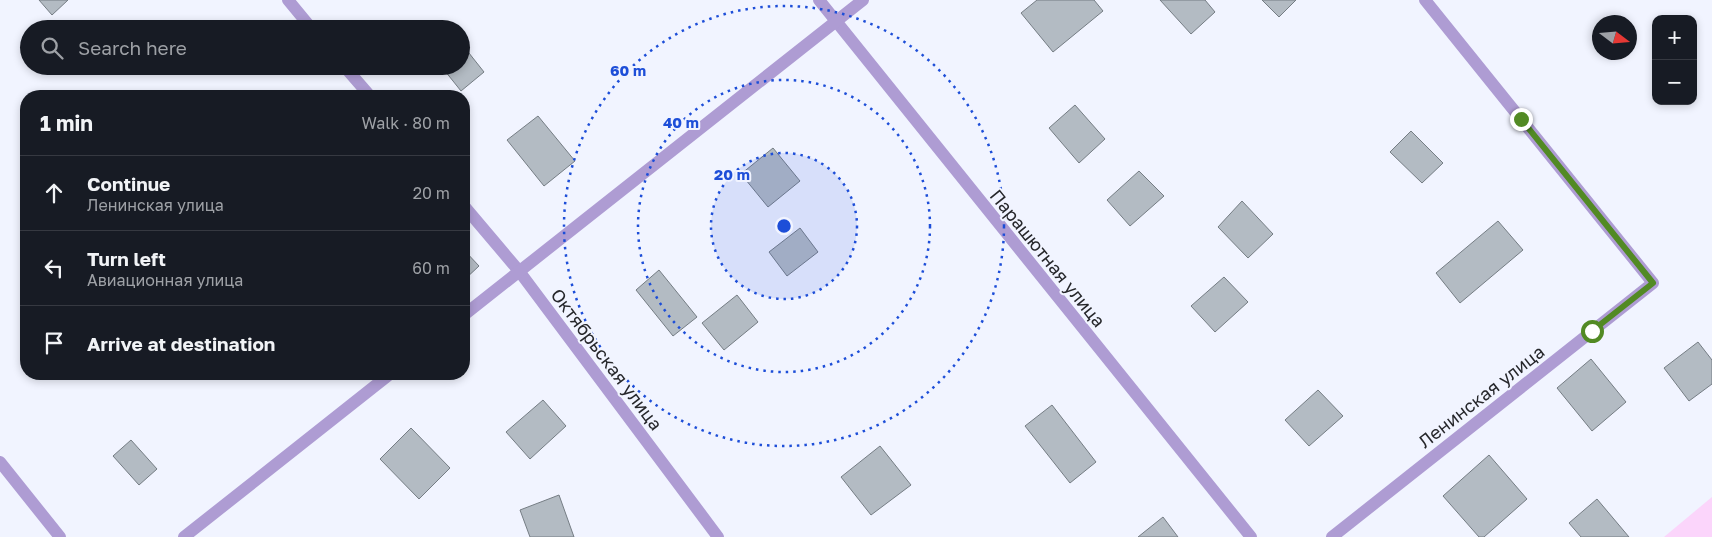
<!DOCTYPE html>
<meta charset="utf-8">
<style>
body{margin:0;font-family:"Golos Text",sans-serif;background:#242831;color:#f1f3f6}
.controls{position:absolute;right:15px;top:15px;display:grid;overflow:hidden;border-radius:10px;box-shadow:0 2px 8px #0003}
.controls button{width:45px;height:45px;display:grid;place-items:center;padding:0;border:0;border-bottom:1px solid #363941;background:#171b24;color:#f1f3f6;font:25px sans-serif}
.compass{position:absolute;left:1592px;top:15px;width:45px;height:45px;border-radius:50%;background:#171b24;box-shadow:0 2px 8px #0003;rotate:106deg}
.stop{position:absolute;width:15px;height:15px;margin:-11px;border:4px solid #528a24;border-radius:50%;background:#fff}
.stop.end{background:#528a24;border-color:#fff;box-shadow:0 1px 5px #0008}
.list{margin:0;padding:0;list-style:none}
h2{display:flex;justify-content:space-between;align-items:center;height:65px;margin:0;padding:0 20px;font-size:21px}
h2 small{font-size:16px;font-weight:400;color:#9ea1a6}
.list li{display:grid;grid-template-columns:32px 1fr auto;gap:15px;align-items:center;box-sizing:border-box;height:75px;padding:0 20px;border-top:1px solid #363941}
.list b{display:block;font-size:19px;white-space:nowrap}
.list p{margin:0;font-size:16px;white-space:nowrap;color:#9ea1a6}
.list em{font-size:16px;font-style:normal;color:#9ea1a6}
.icon{flex:none;width:28px;height:28px;fill:none;stroke:currentColor;stroke-width:2;stroke-linecap:round;stroke-linejoin:round}
.map{position:relative;flex:none;width:1712px;height:537px;overflow:hidden}
.search{position:absolute;background:#171b24;box-shadow:0 2px 8px #0003;left:20px;top:20px;width:450px;height:55px;display:flex;align-items:center;gap:12px;box-sizing:border-box;padding:0 18px;border-radius:28px;color:#9ea1a6;font-size:19px}
.panel{position:absolute;background:#171b24;box-shadow:0 2px 8px #0003;left:20px;top:90px;width:450px;height:290px;border-radius:20px}
.map>svg:first-child{display:block}
.green{fill:#fbd5fb}
.building{fill:#b3bbc3;stroke:#757d84}
.lines{fill:none;stroke-linecap:round;stroke-linejoin:round}
.minor{stroke:#ae9cd3;stroke-width:12}
.route{stroke:#528a24;stroke-width:6}
.ring{fill:none;stroke:#1d4ed8;stroke-width:2.5;stroke-dasharray:2.5 5}
.labels{text-anchor:middle;dominant-baseline:central;stroke-width:4;stroke-linejoin:round;paint-order:stroke}
.street-label{font-size:18px;fill:#26272b;stroke:#f1f4ff}
.centre{fill:#1d4ed8;stroke:#f1f4ff;stroke-width:2.5}
.ring-label{font-size:15px;text-anchor:middle;font-weight:bold;fill:#1d4ed8;stroke:#f1f4ff;stroke-width:4;stroke-linejoin:round;paint-order:stroke}
</style>
<div class="map">
<svg width="1712" height="537" viewBox="0 0 1712 537">
<rect width="100%" height="100%" fill="#f1f4ff"/>
<polygon class="green" points="1712,497 1712,537 1664,537"/>
<g class="building">
<polygon points="39,0 68,0 52,15"/>
<polygon points="1037,0 1094,0 1103,11 1053,52 1021,13"/>
<polygon points="1160,0 1205,0 1215,12 1191,34"/>
<polygon points="1262,0 1296,0 1279,17"/>
<polygon points="461,43 484,72 461,91 441,66 461,66"/>
<polygon points="1075,105 1105,139 1079,163 1049,128"/>
<polygon points="538,116 575,161 544,186 507,140"/>
<polygon points="1411,131 1443,163 1422,183 1390,152"/>
<polygon points="773,148 800,181 768,207 741,174"/>
<polygon points="1139,171 1164,196 1130,226 1107,200"/>
<polygon points="1242,201 1273,234 1248,258 1218,227"/>
<polygon points="1498,221 1523,250 1460,303 1436,273"/>
<polygon points="800,228 818,252 787,276 769,252"/>
<polygon points="464,250 479,266 464,280"/>
<polygon points="659,270 697,317 673,336 636,290"/>
<polygon points="1224,277 1248,302 1215,332 1191,306"/>
<polygon points="737,295 758,322 724,350 702,323"/>
<polygon points="1698,342 1712,360 1712,384 1689,401 1664,368"/>
<polygon points="1591,359 1626,402 1592,431 1557,388"/>
<polygon points="1318,390 1343,416 1309,446 1285,420"/>
<polygon points="543,400 566,426 530,459 506,432"/>
<polygon points="1052,405 1096,462 1070,483 1025,426"/>
<polygon points="411,428 450,468 419,499 380,459"/>
<polygon points="131,440 157,469 139,485 113,456"/>
<polygon points="880,446 911,485 871,515 841,477"/>
<polygon points="1489,455 1527,499 1484,537 1479,537 1443,496"/>
<polygon points="559,495 574,537 530,537 520,510"/>
<polygon points="1597,499 1629,537 1581,537 1569,523"/>
<polygon points="1163,517 1178,537 1138,537"/>
</g>
<g class="lines">
<g class="minor">
<polyline points="288,0 312,29"/>
<polyline points="819,0 1251,537"/>
<polyline points="344,66 370,96"/>
<polyline points="464,206 519,271 718,537"/>
<polyline points="464,315 863,0"/>
<polyline points="0,462 60,537"/>
<polyline points="184,537 390,374"/>
<polyline points="1332,537 1653,283 1425,0"/>
</g>
</g>
<g class="lines">
<polyline class="route" points="1521,119 1653,283 1592,331"/>
</g>
<circle cx="784" cy="226" r="73" fill="#1d4ed8" fill-opacity=".12"/>
<g class="ring">
<circle cx="784" cy="226" r="73"/>
<circle cx="784" cy="226" r="146"/>
<circle cx="784" cy="226" r="220"/>
</g>
<g class="labels">
<g class="street-label">
<text transform="translate(1048 258) rotate(51)">Парашютная улица</text>
<text transform="translate(607 359) rotate(53)">Октябрьская улица</text>
<text transform="translate(1481 396) rotate(-38)">Ленинская улица</text>
</g>
</g>
<circle cx="784" cy="226" r="8" class="centre"/>
<g class="ring-label">
<text x="628" y="76">60 m</text>
<text x="681" y="128">40 m</text>
<text x="732" y="180">20 m</text>
</g>
</svg>
<div class="controls">
<button>+</button>
<button>−</button>
</div>
<svg class="compass" viewBox="-18 -18 36 36"><path d="M0-13l5 13h-10z" fill="#e53935"/><path d="M0 13l5-13h-10z" fill="#9ea1a6"/></svg>
<div class="stop" style="left:1592px;top:331px"></div>
<div class="stop end" style="left:1521px;top:119px"></div>
<div class="search"><svg class="icon" aria-label="search" viewBox="0 0 24 24"><circle cx="10" cy="10" r="6"/><path d="M15 15l6 6"/></svg>Search here</div>
<section class="panel">
<h2>1 min<small>Walk · 80 m</small></h2>
<ul class="list">
<li><svg class="icon" aria-label="ahead" viewBox="0 0 24 24"><path d="M12 20V5M6 11l6-6 6 6"/></svg><div><b>Continue</b><p>Ленинская улица</p></div><em>20 m</em></li>
<li><svg class="icon" aria-label="left" viewBox="0 0 24 24"><path d="M17 20v-9H6M10 6l-5 5 5 5"/></svg><div><b>Turn left</b><p>Авиационная улица</p></div><em>60 m</em></li>
<li><svg class="icon" aria-label="arrive" viewBox="0 0 24 24"><path d="M6 21V4h12l-3 4 3 4H6"/></svg><div><b>Arrive at destination</b></div></li>
</ul>
</section>
</div>
